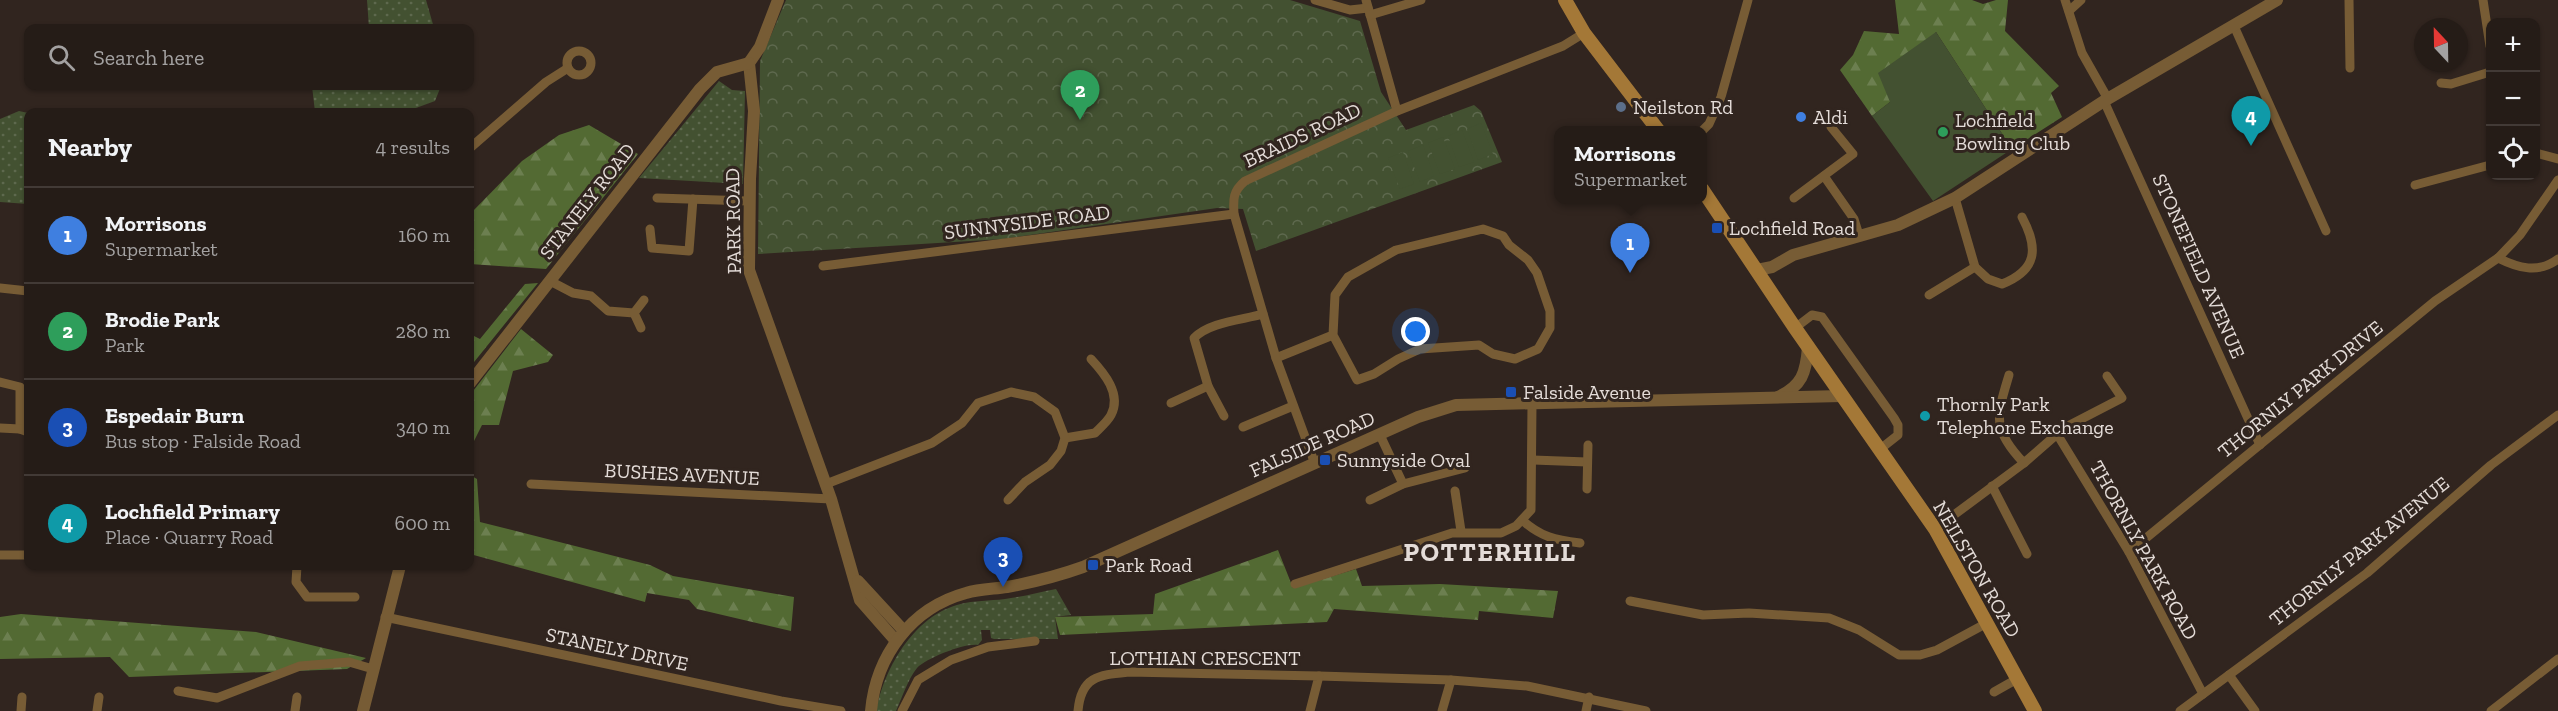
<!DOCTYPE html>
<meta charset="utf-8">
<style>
body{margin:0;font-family:"Zilla Slab",serif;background:#312924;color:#f1f3f6}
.controls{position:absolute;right:18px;top:18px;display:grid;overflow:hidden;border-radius:12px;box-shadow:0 2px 4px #0004}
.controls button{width:54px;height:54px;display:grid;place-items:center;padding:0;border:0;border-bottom:2px solid #423a36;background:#251c17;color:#f1f3f6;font:30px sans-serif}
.compass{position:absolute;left:2414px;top:18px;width:54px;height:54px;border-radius:50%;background:#251c17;box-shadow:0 2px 4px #0004;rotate:338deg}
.you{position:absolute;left:1416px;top:332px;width:21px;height:21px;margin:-15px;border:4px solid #fff;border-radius:50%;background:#1a73e8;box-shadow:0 0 0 9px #1a73e833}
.badge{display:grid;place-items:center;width:39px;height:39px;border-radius:50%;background:#0b8043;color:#fff;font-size:20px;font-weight:700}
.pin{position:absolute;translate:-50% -50px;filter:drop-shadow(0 2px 3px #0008)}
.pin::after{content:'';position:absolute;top:32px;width:21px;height:18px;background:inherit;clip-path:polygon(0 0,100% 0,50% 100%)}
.popup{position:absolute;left:1554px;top:126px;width:153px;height:78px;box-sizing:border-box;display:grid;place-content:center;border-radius:12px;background:#251c17;filter:drop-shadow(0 2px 4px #0005);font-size:20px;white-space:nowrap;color:#a3a1a1}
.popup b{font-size:22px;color:#f1f3f6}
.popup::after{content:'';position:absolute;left:50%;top:100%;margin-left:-12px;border:12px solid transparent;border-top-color:#251c17}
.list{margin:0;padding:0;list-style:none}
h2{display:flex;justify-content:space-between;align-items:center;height:78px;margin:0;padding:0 24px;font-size:26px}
h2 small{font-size:20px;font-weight:400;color:#a3a1a1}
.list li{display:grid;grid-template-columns:39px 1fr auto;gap:18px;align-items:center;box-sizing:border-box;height:96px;padding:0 24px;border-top:2px solid #423a36}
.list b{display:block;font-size:22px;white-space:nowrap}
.list p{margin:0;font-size:20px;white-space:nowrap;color:#a3a1a1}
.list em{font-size:20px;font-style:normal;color:#a3a1a1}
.icon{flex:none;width:33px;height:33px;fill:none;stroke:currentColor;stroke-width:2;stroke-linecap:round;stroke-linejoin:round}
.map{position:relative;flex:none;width:2558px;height:711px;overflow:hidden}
.search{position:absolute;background:#251c17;box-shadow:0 2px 4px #0004;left:24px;top:24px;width:450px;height:66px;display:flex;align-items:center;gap:15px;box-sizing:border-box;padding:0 21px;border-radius:12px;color:#a3a1a1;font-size:22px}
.panel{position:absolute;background:#251c17;box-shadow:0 2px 4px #0004;left:24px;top:108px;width:450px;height:462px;border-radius:12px}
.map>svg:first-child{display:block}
.grass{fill:url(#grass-dots)}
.forest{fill:url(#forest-firs)}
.park{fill:url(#park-crowns)}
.garden{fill:#435131}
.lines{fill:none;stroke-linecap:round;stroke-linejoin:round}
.minor{stroke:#775c35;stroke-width:9}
.tertiary{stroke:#775c35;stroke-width:12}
.secondary{stroke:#a47837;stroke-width:14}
.service-dot{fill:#5c6f8a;stroke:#31251f;stroke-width:2}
.shop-dot{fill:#3f7fe0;stroke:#31251f;stroke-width:2}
.leisure-dot{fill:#2e9e5b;stroke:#31251f;stroke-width:2}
.transit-dot{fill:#1a4fb4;stroke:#31251f;stroke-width:2}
.culture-dot{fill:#0f9aa8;stroke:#31251f;stroke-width:2}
.labels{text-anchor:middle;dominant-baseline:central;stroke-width:6;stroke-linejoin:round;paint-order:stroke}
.poi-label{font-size:20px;fill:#e4dcd8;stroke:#31251f;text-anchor:start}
.street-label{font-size:20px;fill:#e4dcd8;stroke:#31251f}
.district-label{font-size:26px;font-weight:bold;letter-spacing:1.5px;fill:#e4dcd8;stroke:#31251f}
</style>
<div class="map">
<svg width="2558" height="711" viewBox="0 0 2558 711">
<defs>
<pattern id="grass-dots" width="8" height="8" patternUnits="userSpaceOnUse" patternTransform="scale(1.5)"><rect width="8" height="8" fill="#435131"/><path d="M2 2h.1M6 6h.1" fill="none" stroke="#5e694e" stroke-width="1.8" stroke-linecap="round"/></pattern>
<pattern id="forest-firs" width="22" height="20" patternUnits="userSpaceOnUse" patternTransform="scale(1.5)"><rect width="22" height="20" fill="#536a33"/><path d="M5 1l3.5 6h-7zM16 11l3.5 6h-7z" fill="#6c7f50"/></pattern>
<pattern id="park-crowns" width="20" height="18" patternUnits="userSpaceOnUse" patternTransform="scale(1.5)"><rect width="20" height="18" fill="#435131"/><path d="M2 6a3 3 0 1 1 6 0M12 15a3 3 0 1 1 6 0" fill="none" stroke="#5e694e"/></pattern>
</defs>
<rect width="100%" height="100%" fill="#31251f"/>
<g class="grass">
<polygon points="367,0 426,0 434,28 369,28"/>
<polygon points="719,81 732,90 745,91 743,184 639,178"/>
<polygon points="312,86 441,86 435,101 405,112 315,112"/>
<polygon points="19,111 28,113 28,204 0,202 0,119"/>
<path d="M1056,589L1071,615L1055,617L1058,639H994L991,638L990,630H981L982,640L978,645C964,643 927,658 917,668C908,679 902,698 896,711H876C885,666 916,612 965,603C980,600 995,601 1011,598C1026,596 1041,592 1056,589Z"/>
</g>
<g class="forest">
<polygon points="1895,0 1972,0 1983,4 1996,0 2008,0 2005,31 2059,86 2051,93 2062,117 2012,149 1936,32 1890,102 1872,116 1840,70 1853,55 1864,31 1899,34"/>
<polygon points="589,125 638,154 546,269 470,264 470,214 522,161 559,135"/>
<polygon points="538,283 470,367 470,334 480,339 525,284"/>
<polygon points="521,329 553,355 548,362 513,371 499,425 482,425 470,449 470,395"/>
<polygon points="470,475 477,479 480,522 650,565 673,576 794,597 791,631 697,609 689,600 647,593 645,602 470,554"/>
<polygon points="1278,550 1293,588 1356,569 1362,586 1440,584 1558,591 1553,618 1479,611 1478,620 1334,609 1327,622 1060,635 1055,617 1153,614 1155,594"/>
<polygon points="21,614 256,632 366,658 347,669 129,677 110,657 0,659 0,617"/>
</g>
<polygon class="park" points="786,0 1290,0 1360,21 1381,92 1406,130 1474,105 1481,111 1502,162 1256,251 1243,209 1217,208 1003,239 758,254 760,61"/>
<g class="garden">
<polygon points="1936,32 2012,149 1933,201 1872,116 1890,102 1878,73"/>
<polygon points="1481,123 1493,154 1478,160 1467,129"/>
<polygon points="1462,130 1474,162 1459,167 1448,136"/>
<polygon points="1443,137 1455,169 1440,174 1428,143"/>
<polygon points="1423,145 1434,176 1420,182 1408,151"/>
<polygon points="1403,152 1414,184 1400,189 1388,158"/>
</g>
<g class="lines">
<g class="minor">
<polyline points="1315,0 1350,10 1368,8"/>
<polyline points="1366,0 1397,111"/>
<polyline points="2065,0 2082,53 2108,99"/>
<polyline points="2349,0 2350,68"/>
<polyline points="2483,0 2490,46"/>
<polyline points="2069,11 2081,0"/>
<polyline points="1370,15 1421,0"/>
<polyline points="2234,26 2326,231"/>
<circle cx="579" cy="63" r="12"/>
<polyline points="2441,83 2451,84 2490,72"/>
<polyline points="2104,101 2260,445"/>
<polyline points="1702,131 1709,124 1721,97 1748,0"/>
<polyline points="470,148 546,82 568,68"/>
<polyline points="2536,153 2558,159"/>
<polyline points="1824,176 1854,219 1859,235"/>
<polyline points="2415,185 2490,165"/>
<polyline points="657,198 749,201"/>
<polyline points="1794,198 1853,154 1831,127"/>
<path d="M1955,198L1975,267L1988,279L2002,284C2037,270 2039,249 2022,217"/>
<polyline points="650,229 652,248 689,251 693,199"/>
<path d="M2498,258C2518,268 2538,274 2558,259"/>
<polyline points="823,266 1234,214"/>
<polyline points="550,281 573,293 591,296 608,311 634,313"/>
<polyline points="0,288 28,291"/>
<polyline points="1929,295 1975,267"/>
<polyline points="641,328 634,313 644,300"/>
<polyline points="1795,328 1812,315 1822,317 1894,418 1898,425 1898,435 1879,450"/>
<polyline points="1276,358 1333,335 1335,295 1348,277 1396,250 1483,229 1503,236 1509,245 1528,260 1537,273 1550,311 1550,328 1538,349 1515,359 1493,354 1479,345 1420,349 1398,359 1374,374 1357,380 1333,335"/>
<path d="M2009,375C1997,415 1991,429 2024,463"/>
<polyline points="0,382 20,387 20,429"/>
<polyline points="1171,403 1208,386"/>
<path d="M1224,416L1208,386L1194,338C1209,322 1242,320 1263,314"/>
<polyline points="1243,427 1293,406"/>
<polyline points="0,428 20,429 28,432"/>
<polyline points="2057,434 2129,552 2203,694"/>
<polyline points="1380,435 1403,484"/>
<path d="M1065,438L1095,433C1100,428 1108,421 1111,415C1122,394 1104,373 1091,359"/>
<polyline points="1533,460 1587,462"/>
<path d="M1315,464L1276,358L1234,214C1233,199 1233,191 1245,181L1397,111L1563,46L1584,33"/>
<polyline points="531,484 831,499"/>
<polyline points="826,484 932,443 962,423 978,403 1011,392 1034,397 1055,412 1065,438 1061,451 1050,465 1025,482 1008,500"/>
<polyline points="1992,486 2027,554"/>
<polyline points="1587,489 1588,445"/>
<polyline points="1455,491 1461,531"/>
<polyline points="1370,500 1403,484 1465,468"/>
<path d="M1522,520C1541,537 1555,540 1580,543"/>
<polyline points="1935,529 2024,463 2064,428 2122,398 2107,376"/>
<polyline points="2129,552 2435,301 2498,258 2520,235 2558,180"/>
<polyline points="0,555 28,555"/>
<polyline points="297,566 296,582 307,597 355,597"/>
<polyline points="1295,584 1452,533 1501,533 1516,526 1531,510 1532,404"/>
<polyline points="1630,601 1703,615 1749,613 1829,618 1859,630 1899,655 1920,655 1937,650 1987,623"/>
<polyline points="385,617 781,701 841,711"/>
<polyline points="2229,675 2255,711"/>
<polyline points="1319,676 1451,680 1527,686 1646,711"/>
<polyline points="178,691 217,698 300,666 349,662 373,669"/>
<polyline points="1994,692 2017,679"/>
<polyline points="21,711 22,697"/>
<polyline points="97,711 99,697"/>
<polyline points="295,711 297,697"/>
<polyline points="902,711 918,680 951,660 988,647 1035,641"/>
<path d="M1078,711C1081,676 1099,675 1129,672L1319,676L1310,711"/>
<polyline points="1442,711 1451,680"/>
<polyline points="1586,711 1589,697"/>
<polyline points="2180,711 2367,573 2491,465 2558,415"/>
<polyline points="2491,711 2558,659"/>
</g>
<g class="tertiary">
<polyline points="778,0 760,47 749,63 754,111 750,179 749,270 831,499 860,600 896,641"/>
<polyline points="1757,270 1772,267 1793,255 1898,225 1955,198 2104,101 2277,0"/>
<polyline points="470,383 700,89 717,72 749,63"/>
<path d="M1778,397C1802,386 1806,373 1808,347"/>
<polyline points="858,581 904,631"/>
<polyline points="363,711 400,566"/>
<path d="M871,711C876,656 911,608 966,593C979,589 993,589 1007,587C1034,582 1058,576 1083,567L1418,417L1456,405L1842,396"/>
</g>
<g class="secondary">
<polyline points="1565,0 1584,33 1658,130"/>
<polyline points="1702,189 1795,328 1935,529 2035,711"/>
</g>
</g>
<circle class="service-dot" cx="1621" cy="107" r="6"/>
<circle class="shop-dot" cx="1801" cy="117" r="6"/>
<circle class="leisure-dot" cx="1943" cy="132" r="6"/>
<g class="transit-dot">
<rect x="1711" y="222" width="12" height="12" rx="3"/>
<rect x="1505" y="386" width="12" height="12" rx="3"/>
<rect x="1319" y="454" width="12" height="12" rx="3"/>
<rect x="1087" y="559" width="12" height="12" rx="3"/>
</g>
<circle class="culture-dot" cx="1925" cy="416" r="6"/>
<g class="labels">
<g class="poi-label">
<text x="1633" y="107">Neilston Rd</text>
<text x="1813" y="117">Aldi</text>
<text x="1955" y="120">Lochfield<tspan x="1955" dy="23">Bowling Club</tspan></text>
<text x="1729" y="228">Lochfield Road</text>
<text x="1523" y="392">Falside Avenue</text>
<text x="1937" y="404">Thornly Park<tspan x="1937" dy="23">Telephone Exchange</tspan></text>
<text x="1337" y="460">Sunnyside Oval</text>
<text x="1105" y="565">Park Road</text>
</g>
<g class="street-label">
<text transform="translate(1302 135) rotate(-25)">BRAIDS ROAD</text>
<text transform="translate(587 201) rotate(-52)">STANELY ROAD</text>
<text transform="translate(733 221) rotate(-91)">PARK ROAD</text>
<text transform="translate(1027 222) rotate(-7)">SUNNYSIDE ROAD</text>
<text transform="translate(2199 266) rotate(66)">STONEFIELD AVENUE</text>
<text transform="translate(2300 389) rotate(-39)">THORNLY PARK DRIVE</text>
<text transform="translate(1312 444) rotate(-24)">FALSIDE ROAD</text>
<text transform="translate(682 474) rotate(3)">BUSHES AVENUE</text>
<text transform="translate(2144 550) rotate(61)">THORNLY PARK ROAD</text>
<text transform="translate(2359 551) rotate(-39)">THORNLY PARK AVENUE</text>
<text transform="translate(1977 569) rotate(60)">NEILSTON ROAD</text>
<text transform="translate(617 649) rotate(12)">STANELY DRIVE</text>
<text x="1205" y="658">LOTHIAN CRESCENT</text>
</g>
<g class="district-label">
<text x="1490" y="552">POTTERHILL</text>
</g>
</g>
</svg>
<div class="controls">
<button>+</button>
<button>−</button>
<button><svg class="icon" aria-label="locate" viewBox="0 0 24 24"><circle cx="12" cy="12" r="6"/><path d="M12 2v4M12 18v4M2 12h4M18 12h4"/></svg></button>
</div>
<svg class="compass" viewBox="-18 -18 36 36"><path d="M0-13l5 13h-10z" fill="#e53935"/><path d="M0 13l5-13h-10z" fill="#a3a1a1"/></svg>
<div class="you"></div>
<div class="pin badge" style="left:1630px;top:273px;background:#3f7fe0">1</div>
<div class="popup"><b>Morrisons</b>Supermarket</div>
<div class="pin badge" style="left:1080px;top:120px;background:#2e9e5b">2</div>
<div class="pin badge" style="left:1003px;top:587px;background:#1a4fb4">3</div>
<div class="pin badge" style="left:2251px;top:146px;background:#0f9aa8">4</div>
<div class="search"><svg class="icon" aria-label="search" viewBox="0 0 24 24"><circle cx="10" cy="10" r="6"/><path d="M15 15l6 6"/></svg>Search here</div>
<section class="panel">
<h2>Nearby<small>4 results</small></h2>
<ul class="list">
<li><span class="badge" style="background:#3f7fe0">1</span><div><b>Morrisons</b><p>Supermarket</p></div><em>160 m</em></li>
<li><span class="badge" style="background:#2e9e5b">2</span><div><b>Brodie Park</b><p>Park</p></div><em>280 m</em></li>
<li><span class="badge" style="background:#1a4fb4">3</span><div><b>Espedair Burn</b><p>Bus stop · Falside Road</p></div><em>340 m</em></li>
<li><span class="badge" style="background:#0f9aa8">4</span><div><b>Lochfield Primary</b><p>Place · Quarry Road</p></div><em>600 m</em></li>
</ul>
</section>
</div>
